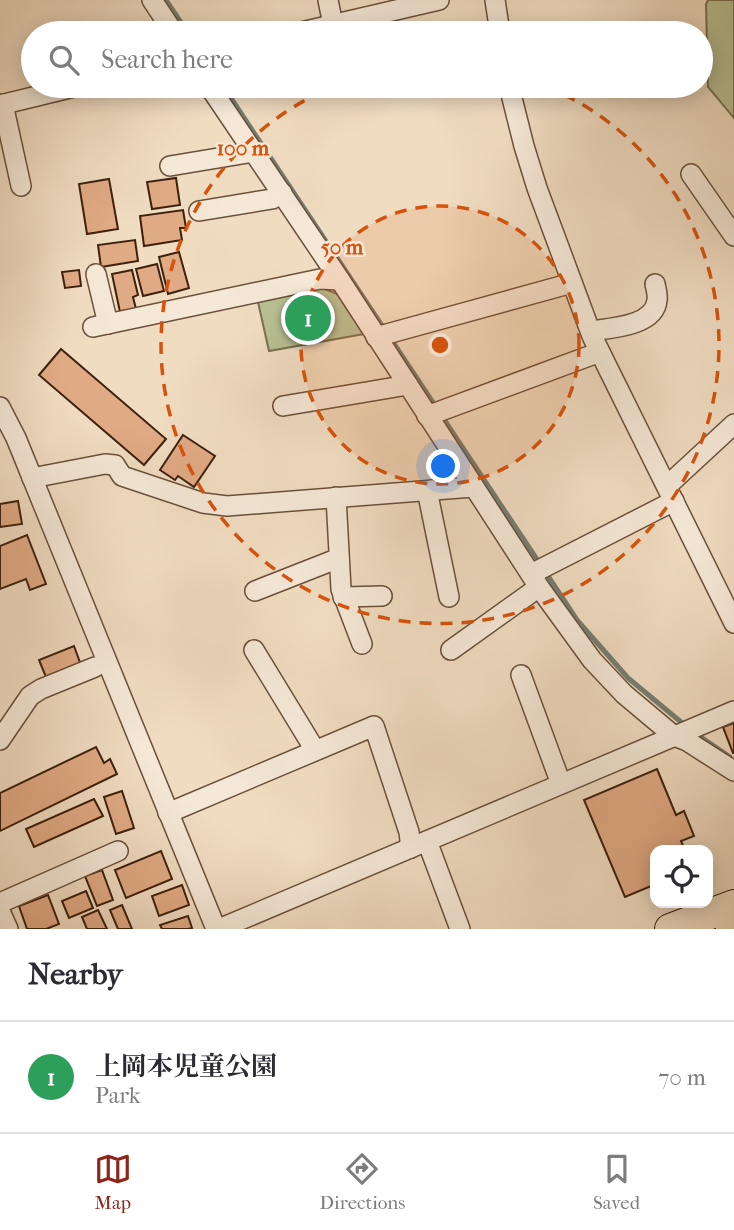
<!DOCTYPE html>
<meta charset="utf-8">
<style>
body{margin:0;font-family:"IM FELL French Canon","Noto Serif JP",serif;background:#f7f7f7;color:#2b2b33}
.controls{position:absolute;right:21px;bottom:21px;display:grid;overflow:hidden;border-radius:14px;box-shadow:0 4px 18px #0003}
.controls button{width:63px;height:63px;display:grid;place-items:center;padding:0;border:0;border-bottom:2px solid #e1e1e2;background:#fff;color:#2b2b33;font:35px sans-serif}
.you{position:absolute;left:444px;top:467px;width:24px;height:24px;margin:-18px;border:5px solid #fff;border-radius:50%;background:#1a73e8;box-shadow:0 0 0 10px #1a73e833}
.badge{display:grid;place-items:center;width:46px;height:46px;border-radius:50%;background:#8f2418;color:#fff;font-size:23px;font-weight:700}
.pin{position:absolute;translate:-50% -50%;border:4px solid #fff;box-shadow:0 2px 7px #0006}
.list{margin:0;padding:0;list-style:none}
h2{display:flex;justify-content:space-between;align-items:center;height:91px;margin:0;padding:0 28px;font-size:30px}
h2 small{font-size:23px;font-weight:400;color:#7c7c81}
.list li{display:grid;grid-template-columns:46px 1fr auto;gap:21px;align-items:center;box-sizing:border-box;height:112px;padding:0 28px;border-top:2px solid #e1e1e2}
.list b{display:block;font-size:26px;white-space:nowrap}
.list p{margin:0;font-size:23px;white-space:nowrap;color:#7c7c81}
.list em{font-size:23px;font-style:normal;color:#7c7c81}
.icon{flex:none;width:38px;height:38px;fill:none;stroke:currentColor;stroke-width:2;stroke-linecap:round;stroke-linejoin:round}
.map{position:relative;flex:none;width:734px;height:929px;overflow:hidden}
.search{position:absolute;background:#fff;box-shadow:0 4px 18px #0003;left:21px;right:21px;top:21px;height:77px;display:flex;align-items:center;gap:18px;box-sizing:border-box;padding:0 24px;border-radius:38px;color:#7c7c81;font-size:26px}
.sheet{height:203px;background:#fff}
nav{display:flex;justify-content:space-around;align-items:center;box-sizing:border-box;height:98px;border-top:2px solid #e1e1e2;background:#fff;font-size:19px;color:#7c7c81}
nav a{display:grid;justify-items:center;gap:4px}
nav .on{color:#8f2418}
.map>svg:first-child{display:block}
.green{fill:#b8c094;stroke:#7a7050;stroke-width:2}
.lines{fill:none;stroke-linecap:round;stroke-linejoin:round}
.stream{stroke:#757d71;stroke-width:5}
.building{fill:#e0aa84;stroke:#3d210d;stroke-width:2}
.minor-casing{stroke:#6a503a;stroke-width:22}
.highway-casing{stroke:#3d210d;stroke-width:32}
.minor{stroke:#f5e8d7;stroke-width:19}
.highway{stroke:#f0dcc1;stroke-width:30}
.ring{fill:none;stroke:#d7530c;stroke-width:3.5;stroke-dasharray:12 9}
.centre{fill:#d7530c;stroke:#f5e8d7;stroke-width:3.5}
.ring-label{font-size:21px;text-anchor:middle;font-weight:bold;fill:#d7530c;stroke:#f5e8d7;stroke-width:5;stroke-linejoin:round;paint-order:stroke}
</style>
<div class="map">
<svg width="734" height="929" viewBox="0 0 734 929">
<rect width="100%" height="100%" fill="#f0dcc1"/>
<filter id="stains"><feTurbulence type="fractalNoise" baseFrequency=".00286" numOctaves="4"/><feColorMatrix values="0 0 0 0 .2 0 0 0 0 .09 0 0 0 0 .02 0 0 0 .5 -.17"/></filter>
<radialGradient id="worn" r=".72"><stop offset=".6" stop-color="#630" stop-opacity="0"/><stop offset="1" stop-color="#630" stop-opacity=".3"/></radialGradient>
<g class="green">
<polygon points="708,0 734,0 734,118 708,87 706,4"/>
<polygon points="322,288 340,295 364,334 269,351 258,302"/>
</g>
<g class="lines">
<g class="stream">
<polyline points="166,0 188,33"/>
<polyline points="223,86 436,407"/>
<polyline points="441,415 540,564"/>
<polyline points="546,573 577,620 628,678 687,727"/>
<polyline points="695,733 730,757"/>
</g>
</g>
<g class="building">
<polygon points="176,178 180,205 152,209 147,182"/>
<polygon points="109,179 118,229 87,234 79,184"/>
<polygon points="183,210 186,228 180,228 182,240 144,246 140,216"/>
<polygon points="135,240 138,261 101,267 98,245"/>
<polygon points="179,252 189,288 168,294 159,257"/>
<polygon points="157,264 164,291 143,296 136,269"/>
<polygon points="79,270 81,286 65,288 62,272"/>
<polygon points="132,270 138,295 133,297 136,309 120,312 112,274"/>
<polygon points="61,349 166,439 144,465 39,375"/>
<polygon points="183,435 215,456 194,487 178,476 175,480 160,470"/>
<polygon points="18,501 22,524 0,527 0,504"/>
<polygon points="27,535 46,584 30,590 26,579 0,589 0,546"/>
<polygon points="74,646 82,668 48,682 39,660"/>
<polygon points="734,723 734,753 733,753 723,727"/>
<polygon points="96,747 104,763 110,759 117,774 0,831 0,793"/>
<polygon points="657,769 676,815 684,811 694,836 681,841 685,850 655,850 655,896 651,886 625,897 584,800"/>
<polygon points="122,791 134,828 116,834 104,797"/>
<polygon points="94,799 103,816 34,847 26,829"/>
<polygon points="161,851 172,879 126,898 115,870"/>
<polygon points="102,870 113,900 97,906 85,876"/>
<polygon points="182,885 189,905 159,916 152,896"/>
<polygon points="86,891 93,908 69,918 62,901"/>
<polygon points="48,895 59,924 46,929 27,929 19,906"/>
<polygon points="122,905 132,929 118,929 110,910"/>
<polygon points="98,910 107,929 87,929 82,917"/>
<polygon points="188,916 192,928 188,929 162,929 160,925"/>
</g>
<g class="lines">
<defs>
<g id="minor">
<polyline points="152,0 174,33"/>
<polyline points="328,0 333,25"/>
<polyline points="495,0 500,33"/>
<polyline points="297,33 439,0"/>
<polyline points="209,86 340,280 539,587 592,660 624,694 674,736 687,741 734,771"/>
<polyline points="509,86 524,146 537,188 592,336 734,623"/>
<polyline points="3,104 21,186"/>
<polyline points="0,105 78,86"/>
<polyline points="170,166 254,152"/>
<polyline points="691,174 734,236"/>
<polyline points="199,211 272,199 282,193"/>
<polyline points="96,274 108,324"/>
<polyline points="93,327 320,279 340,280"/>
<path d="M591,331C611,328 655,326 657,300C658,295 656,289 655,284"/>
<polyline points="376,337 572,283"/>
<polyline points="283,406 408,385"/>
<polyline points="0,407 16,438 216,929"/>
<polyline points="427,416 600,352"/>
<polyline points="32,478 105,464 115,465 122,476 203,503 227,506 473,487"/>
<polyline points="667,486 734,424"/>
<polyline points="431,490 429,500 449,597"/>
<polyline points="336,497 341,589 362,644"/>
<polyline points="531,574 674,501"/>
<polyline points="255,591 339,558"/>
<polyline points="343,597 382,596"/>
<polyline points="254,650 315,750"/>
<polyline points="451,650 539,587"/>
<polyline points="521,675 561,784"/>
<polyline points="0,740 30,696 41,689 95,667"/>
<polyline points="168,813 374,726 409,832 411,848"/>
<polyline points="427,841 460,929"/>
<polyline points="0,903 118,851"/>
<polyline points="0,911 8,929"/>
<polyline points="219,929 734,711"/>
</g>
<g id="highway">
<polyline points="670,929 734,905"/>
<polyline points="731,929 734,928"/>
</g>
</defs>
<use href="#minor" class="minor-casing"/>
<use href="#highway" class="highway-casing"/>
<use href="#minor" class="minor"/>
<use href="#highway" class="highway"/>
</g>
<circle cx="440" cy="345" r="139" fill="#d7530c" fill-opacity=".12"/>
<g class="ring">
<circle cx="440" cy="345" r="139"/>
<path d="M545 86A279 279 0 1 1 335 86"/>
</g>
<circle cx="440" cy="345" r="10" class="centre"/>
<g class="ring-label">
<text x="243" y="155">100 m</text>
<text x="342" y="254">50 m</text>
</g>
<rect width="100%" height="100%" filter="url(#stains)"/>
<rect width="100%" height="100%" fill="url(#worn)"/>
</svg>
<div class="controls">
<button><svg class="icon" aria-label="locate" viewBox="0 0 24 24"><circle cx="12" cy="12" r="6"/><path d="M12 2v4M12 18v4M2 12h4M18 12h4"/></svg></button>
</div>
<div class="you"></div>
<div class="pin badge" style="left:308px;top:318px;background:#2e9e5b">1</div>
<div class="search"><svg class="icon" aria-label="search" viewBox="0 0 24 24"><circle cx="10" cy="10" r="6"/><path d="M15 15l6 6"/></svg>Search here</div>
</div>
<section class="sheet">
<h2>Nearby<small></small></h2>
<ul class="list">
<li><span class="badge" style="background:#2e9e5b">1</span><div><b>上岡本児童公園</b><p>Park</p></div><em>70 m</em></li>
</ul>
</section>
<nav>
<a class="on"><svg class="icon" aria-label="map" viewBox="0 0 24 24"><path d="M3 6l6-2 6 2 6-2v14l-6 2-6-2-6 2zM9 4v14M15 6v14"/></svg>Map</a>
<a><svg class="icon" aria-label="directions" viewBox="0 0 24 24"><path d="M12 3l9 9-9 9-9-9zM9 14v-3h6M13 9l2 2-2 2"/></svg>Directions</a>
<a><svg class="icon" aria-label="saved" viewBox="0 0 24 24"><path d="M7 4h10v16l-5-4-5 4z"/></svg>Saved</a>
</nav>
